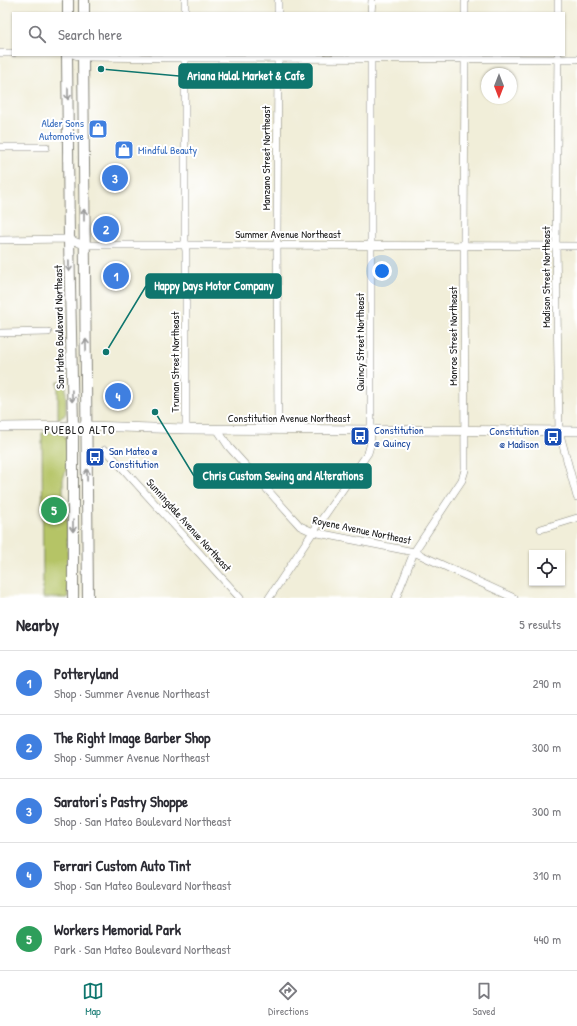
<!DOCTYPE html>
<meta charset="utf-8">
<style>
body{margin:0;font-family:"Patrick Hand",sans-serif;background:#f7f7f7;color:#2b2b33}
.controls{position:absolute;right:12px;bottom:12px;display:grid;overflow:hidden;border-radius:0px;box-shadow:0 1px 3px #0004}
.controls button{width:36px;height:36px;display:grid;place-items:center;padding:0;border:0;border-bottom:1px solid #e1e1e2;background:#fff;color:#2b2b33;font:20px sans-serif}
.compass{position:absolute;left:481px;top:68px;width:36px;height:36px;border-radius:50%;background:#fff;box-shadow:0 1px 3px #0004;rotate:180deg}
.you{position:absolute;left:382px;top:271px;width:14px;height:14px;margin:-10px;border:3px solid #fff;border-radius:50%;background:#1a73e8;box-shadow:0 0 0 6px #1a73e833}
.badge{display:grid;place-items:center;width:26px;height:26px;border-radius:50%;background:#0f766e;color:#fff;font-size:13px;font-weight:700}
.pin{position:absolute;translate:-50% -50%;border:2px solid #fff;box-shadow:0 1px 4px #0006}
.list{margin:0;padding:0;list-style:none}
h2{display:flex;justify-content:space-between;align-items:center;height:52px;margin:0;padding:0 16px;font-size:17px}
h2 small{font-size:13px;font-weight:400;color:#7c7c81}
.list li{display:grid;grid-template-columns:26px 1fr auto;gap:12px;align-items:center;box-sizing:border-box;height:64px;padding:0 16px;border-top:1px solid #e1e1e2}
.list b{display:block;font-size:15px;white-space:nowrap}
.list p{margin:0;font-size:13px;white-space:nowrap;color:#7c7c81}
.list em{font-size:13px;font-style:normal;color:#7c7c81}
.icon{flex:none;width:22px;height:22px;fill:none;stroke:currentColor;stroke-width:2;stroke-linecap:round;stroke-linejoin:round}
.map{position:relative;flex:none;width:577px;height:598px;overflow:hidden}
.search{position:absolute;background:#fff;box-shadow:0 1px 3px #0004;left:12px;right:12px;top:12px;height:44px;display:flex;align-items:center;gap:10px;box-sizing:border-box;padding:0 14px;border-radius:0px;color:#7c7c81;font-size:15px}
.sheet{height:372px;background:#fff}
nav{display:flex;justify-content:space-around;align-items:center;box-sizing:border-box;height:56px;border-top:1px solid #e1e1e2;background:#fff;font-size:11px;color:#7c7c81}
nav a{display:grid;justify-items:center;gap:2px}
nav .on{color:#0f766e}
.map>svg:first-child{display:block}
.park{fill:#b5c466;stroke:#687041}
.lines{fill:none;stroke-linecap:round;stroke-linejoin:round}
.minor-casing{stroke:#86857a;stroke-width:8}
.tertiary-casing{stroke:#86857a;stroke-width:10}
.secondary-casing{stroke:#86857a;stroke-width:12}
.minor{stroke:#fff;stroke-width:7}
.tertiary{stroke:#fff;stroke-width:9}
.secondary{stroke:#fff;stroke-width:10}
.oneway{stroke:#999}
.labels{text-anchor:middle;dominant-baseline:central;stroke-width:4;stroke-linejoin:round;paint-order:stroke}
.shop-label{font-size:11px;fill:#366cbe;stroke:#fff;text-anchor:end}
.street-label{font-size:11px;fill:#1c1c1c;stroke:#fff}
.transit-label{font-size:11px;fill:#164399;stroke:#fff;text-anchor:start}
.neighbourhood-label{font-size:12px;letter-spacing:1px;fill:#1c1c1c;stroke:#fff}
.leader{fill:none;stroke:#0f766e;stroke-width:1.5}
.callout-dot{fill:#0f766e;stroke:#fff;stroke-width:1.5}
.callout{fill:#0f766e;stroke:#0f766e;stroke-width:1.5}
.callout-label{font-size:12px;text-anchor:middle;font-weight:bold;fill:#fff}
</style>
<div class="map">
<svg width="577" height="598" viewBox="0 0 577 598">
<rect width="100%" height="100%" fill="#fff"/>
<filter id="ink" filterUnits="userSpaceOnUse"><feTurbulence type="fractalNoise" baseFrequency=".025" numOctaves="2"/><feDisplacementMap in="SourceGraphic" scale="8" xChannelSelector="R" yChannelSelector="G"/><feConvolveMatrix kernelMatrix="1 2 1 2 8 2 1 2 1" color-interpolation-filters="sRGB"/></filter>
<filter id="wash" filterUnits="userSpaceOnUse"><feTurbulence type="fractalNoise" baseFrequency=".012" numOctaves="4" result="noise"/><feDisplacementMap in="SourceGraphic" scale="16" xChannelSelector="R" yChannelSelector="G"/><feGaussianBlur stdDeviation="0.9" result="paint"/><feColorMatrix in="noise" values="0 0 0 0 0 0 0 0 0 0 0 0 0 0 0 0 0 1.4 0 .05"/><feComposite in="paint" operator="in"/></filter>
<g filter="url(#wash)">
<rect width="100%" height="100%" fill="#f1eed9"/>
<g class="park">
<polygon points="58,382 66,382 66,413 64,416 58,419"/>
<path d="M42,433C50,433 61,430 66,438L67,468L63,479V505L67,515L68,598H43Z"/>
</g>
</g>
<g filter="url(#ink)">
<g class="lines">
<defs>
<g id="minor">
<polyline points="185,13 185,0"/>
<polyline points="278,13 278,0"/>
<polyline points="371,13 372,0"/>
<polyline points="465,13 465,0"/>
<polyline points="558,13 558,0"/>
<polyline points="0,53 13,53"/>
<polyline points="75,55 83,57 179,58 577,59"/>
<polyline points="185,55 185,245 186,251 186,429"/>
<polyline points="278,55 277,239 278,430"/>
<polyline points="558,55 556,245 559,431 577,497"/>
<polyline points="0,147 46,147"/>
<polyline points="0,240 69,239 84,245 194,245 577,246"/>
<polyline points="0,333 48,332"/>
<polyline points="217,429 229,447 300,526 313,532 414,552 514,598"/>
<polyline points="105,450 108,452 240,598"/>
<polyline points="541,529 577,518"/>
<polyline points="269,598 313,532 368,453 370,446 371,431 371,55"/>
<polyline points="396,598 414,552 462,480 465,470 464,239 465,55"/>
</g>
<polyline id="tertiary" points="0,427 87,426 186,429 577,431"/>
<g id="secondary">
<polyline points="68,13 68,0"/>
<polyline points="84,13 84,0"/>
<polyline points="67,55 69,239 73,426 73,598"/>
<polyline points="83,55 88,598"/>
</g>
</defs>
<use href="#minor" class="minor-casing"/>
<use href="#tertiary" class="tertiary-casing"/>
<use href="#secondary" class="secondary-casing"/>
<use href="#minor" class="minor"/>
<use href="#tertiary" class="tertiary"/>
<use href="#secondary" class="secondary"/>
</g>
<defs><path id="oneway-shaft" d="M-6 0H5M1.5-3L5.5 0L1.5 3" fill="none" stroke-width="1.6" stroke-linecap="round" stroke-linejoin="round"/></defs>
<g class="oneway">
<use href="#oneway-shaft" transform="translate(68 94) rotate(90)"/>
<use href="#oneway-shaft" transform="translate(84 215) rotate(-90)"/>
<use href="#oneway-shaft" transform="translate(69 266) rotate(89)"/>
<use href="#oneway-shaft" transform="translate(86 345) rotate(-91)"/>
<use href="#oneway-shaft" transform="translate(72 396) rotate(89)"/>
<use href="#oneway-shaft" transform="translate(87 475) rotate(-91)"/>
<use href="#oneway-shaft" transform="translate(73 526) rotate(90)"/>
</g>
</g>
<defs>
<symbol id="shop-square" viewBox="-11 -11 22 22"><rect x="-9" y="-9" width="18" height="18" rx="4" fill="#3f7fe0" stroke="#fff"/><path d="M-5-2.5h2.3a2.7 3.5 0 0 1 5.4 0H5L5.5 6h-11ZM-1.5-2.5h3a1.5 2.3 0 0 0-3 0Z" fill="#fff"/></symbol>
<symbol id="bus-square" viewBox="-11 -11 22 22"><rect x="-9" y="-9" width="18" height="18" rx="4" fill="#1a4fb4" stroke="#fff"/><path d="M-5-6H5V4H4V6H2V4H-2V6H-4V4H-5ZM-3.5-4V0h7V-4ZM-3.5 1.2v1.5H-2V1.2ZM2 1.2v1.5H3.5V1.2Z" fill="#fff"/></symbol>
</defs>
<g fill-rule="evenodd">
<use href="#shop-square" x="87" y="118" width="22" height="22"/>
<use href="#shop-square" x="113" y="139" width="22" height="22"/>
<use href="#bus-square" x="349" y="425" width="22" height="22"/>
<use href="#bus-square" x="542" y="426" width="22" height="22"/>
<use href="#bus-square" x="84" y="446" width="22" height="22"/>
</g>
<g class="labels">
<g class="shop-label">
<text x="84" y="123">Alder Sons<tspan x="84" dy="13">Automotive</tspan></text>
<text x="138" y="150" text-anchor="start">Mindful Beauty</text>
</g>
<g class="street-label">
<text transform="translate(266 158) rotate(-90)">Manzano Street Northeast</text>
<text x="288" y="234">Summer Avenue Northeast</text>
<text transform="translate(546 277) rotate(-90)">Madison Street Northeast</text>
<text transform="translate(59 327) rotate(-91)">San Mateo Boulevard Northeast</text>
<text transform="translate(453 336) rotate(-90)">Monroe Street Northeast</text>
<text transform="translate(360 342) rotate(-90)">Quincy Street Northeast</text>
<text transform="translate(175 362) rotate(-90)">Truman Street Northeast</text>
<text x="289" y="418">Constitution Avenue Northeast</text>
<text transform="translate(189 525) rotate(48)">Sunningdale Avenue Northeast</text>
<text transform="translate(362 530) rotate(12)">Royene Avenue Northeast</text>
</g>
<g class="transit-label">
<text x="374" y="430">Constitution<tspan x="374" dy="13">@ Quincy</tspan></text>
<text x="539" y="431" text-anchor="end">Constitution<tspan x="539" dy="13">@ Madison</tspan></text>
<text x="109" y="451">San Mateo @<tspan x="109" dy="13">Constitution</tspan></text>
</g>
<g class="neighbourhood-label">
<text x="80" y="429">PUEBLO ALTO</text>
</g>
</g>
<path class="leader" d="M101 69L179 76M106 352L146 286M155 412L194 476"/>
<g class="callout-dot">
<circle cx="101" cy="69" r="4"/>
<circle cx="106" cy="352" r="4"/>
<circle cx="155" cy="412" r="4"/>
</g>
<g class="callout">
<rect x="179" y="64" width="133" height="24" rx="4"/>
<rect x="146" y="274" width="135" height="24" rx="4"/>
<rect x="194" y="464" width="177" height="24" rx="4"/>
</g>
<g class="callout-label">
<text x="246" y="80">Ariana Halal Market &amp; Cafe</text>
<text x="214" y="290">Happy Days Motor Company</text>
<text x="283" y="480">Chris Custom Sewing and Alterations</text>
</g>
</svg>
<div class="controls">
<button><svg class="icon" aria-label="locate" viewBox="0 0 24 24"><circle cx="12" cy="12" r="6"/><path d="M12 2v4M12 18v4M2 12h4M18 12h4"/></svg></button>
</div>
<svg class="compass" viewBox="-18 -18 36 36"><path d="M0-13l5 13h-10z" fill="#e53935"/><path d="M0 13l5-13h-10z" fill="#7c7c81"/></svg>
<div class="you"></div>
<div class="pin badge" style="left:116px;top:276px;background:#3f7fe0">1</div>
<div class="pin badge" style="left:106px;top:229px;background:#3f7fe0">2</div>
<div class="pin badge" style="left:115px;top:178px;background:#3f7fe0">3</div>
<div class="pin badge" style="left:118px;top:396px;background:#3f7fe0">4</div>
<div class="pin badge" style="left:54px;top:510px;background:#2e9e5b">5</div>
<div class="search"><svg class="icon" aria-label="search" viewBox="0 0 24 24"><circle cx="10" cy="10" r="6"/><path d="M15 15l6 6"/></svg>Search here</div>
</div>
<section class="sheet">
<h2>Nearby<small>5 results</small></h2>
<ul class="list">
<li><span class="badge" style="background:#3f7fe0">1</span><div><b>Potteryland</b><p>Shop · Summer Avenue Northeast</p></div><em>290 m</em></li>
<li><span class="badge" style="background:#3f7fe0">2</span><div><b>The Right Image Barber Shop</b><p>Shop · Summer Avenue Northeast</p></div><em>300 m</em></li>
<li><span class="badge" style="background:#3f7fe0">3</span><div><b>Saratori's Pastry Shoppe</b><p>Shop · San Mateo Boulevard Northeast</p></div><em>300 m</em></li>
<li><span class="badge" style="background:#3f7fe0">4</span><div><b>Ferrari Custom Auto Tint</b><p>Shop · San Mateo Boulevard Northeast</p></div><em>310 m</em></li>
<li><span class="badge" style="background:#2e9e5b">5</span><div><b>Workers Memorial Park</b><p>Park · San Mateo Boulevard Northeast</p></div><em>440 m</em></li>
</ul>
</section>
<nav>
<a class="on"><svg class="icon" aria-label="map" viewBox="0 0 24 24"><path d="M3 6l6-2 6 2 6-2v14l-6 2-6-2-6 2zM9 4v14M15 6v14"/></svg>Map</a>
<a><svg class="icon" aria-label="directions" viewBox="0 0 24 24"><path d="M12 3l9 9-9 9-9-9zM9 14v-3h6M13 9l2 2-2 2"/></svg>Directions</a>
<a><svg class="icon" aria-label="saved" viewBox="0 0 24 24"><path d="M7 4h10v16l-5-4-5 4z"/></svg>Saved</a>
</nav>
